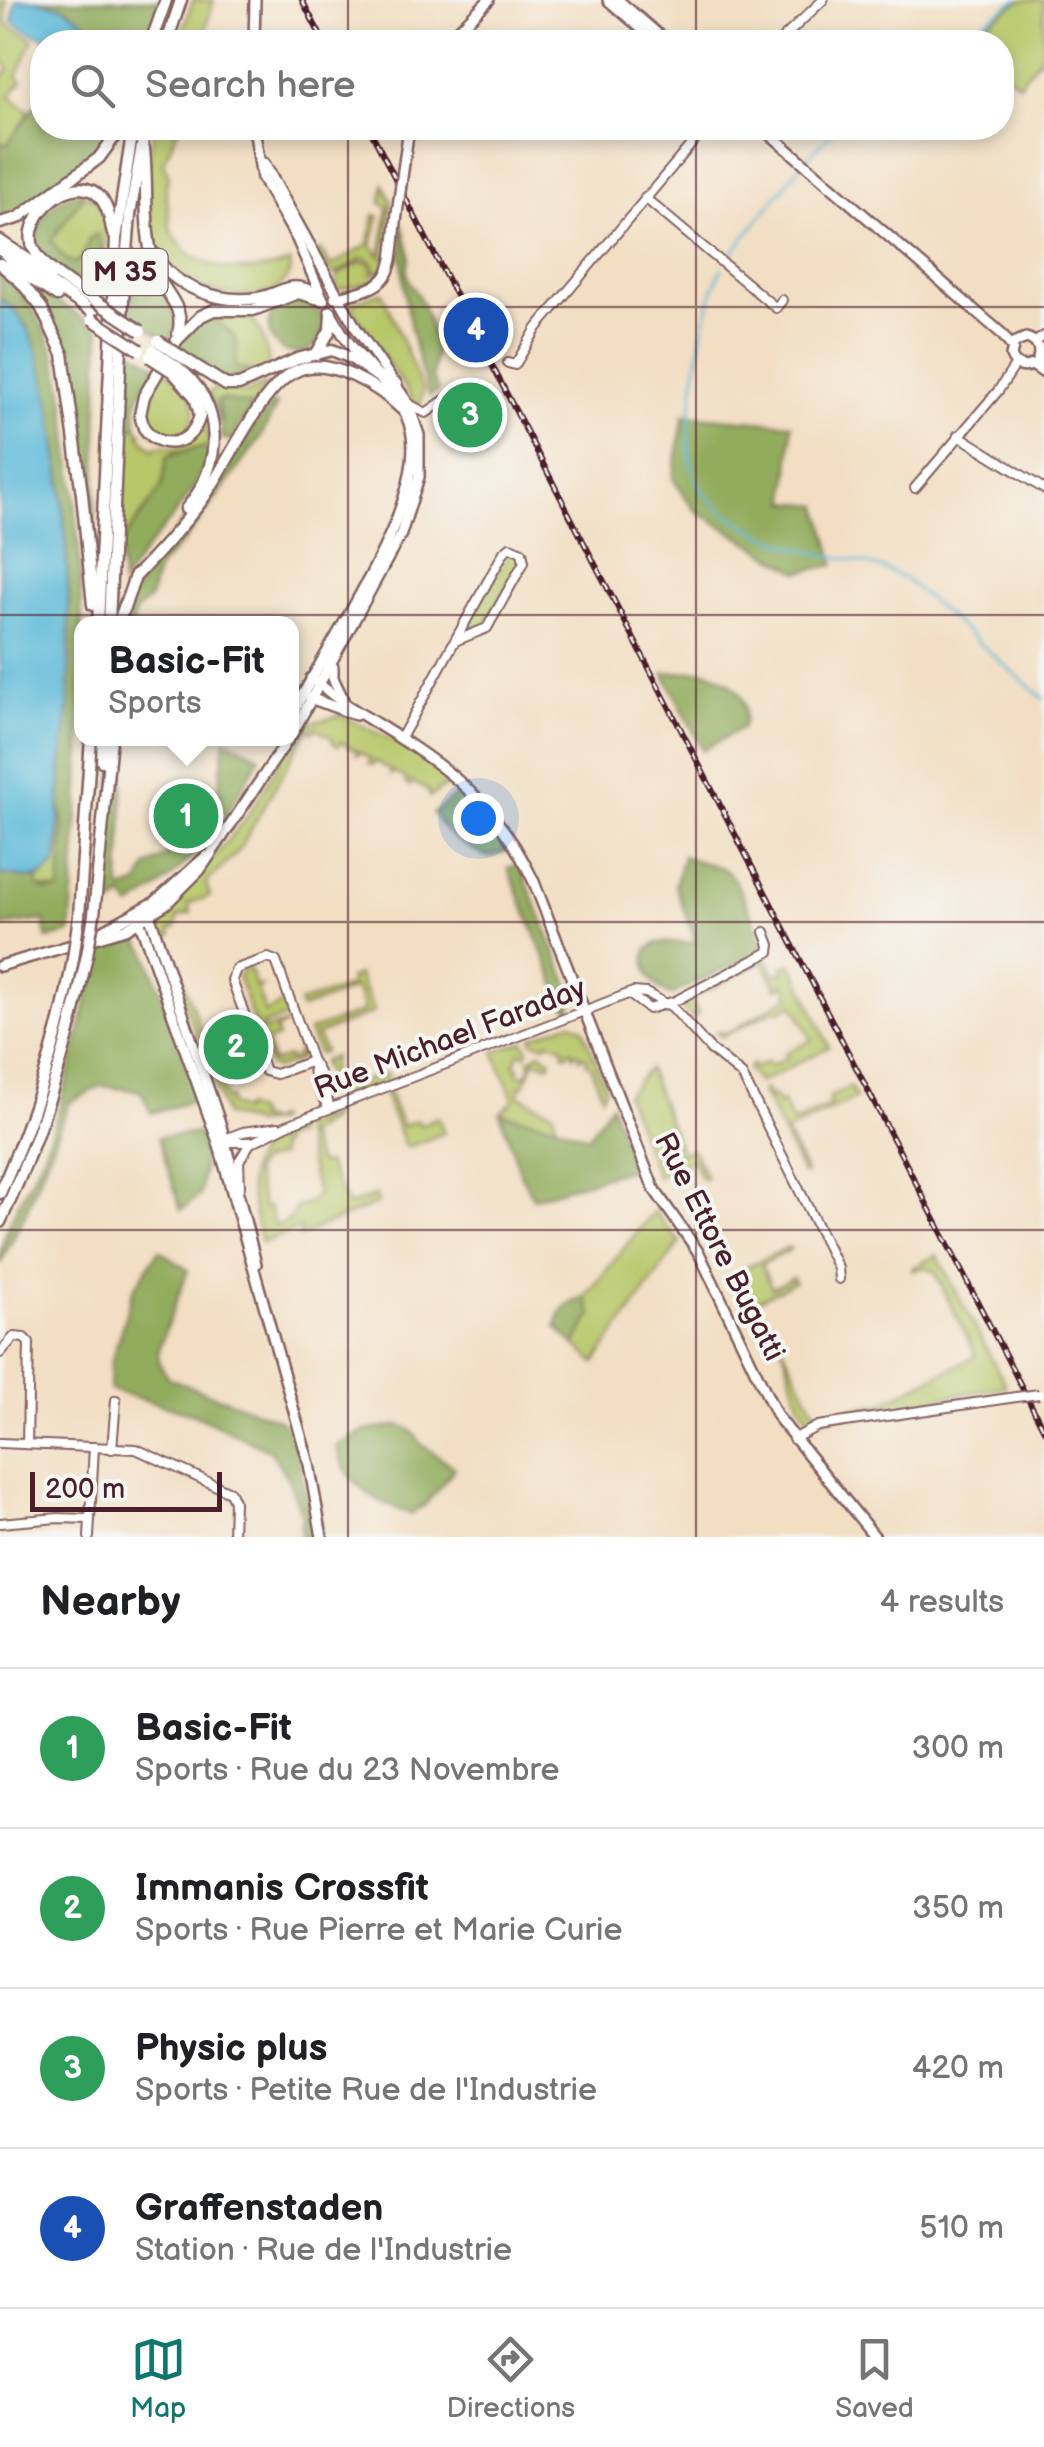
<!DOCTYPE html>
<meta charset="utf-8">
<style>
body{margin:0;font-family:"Balsamiq Sans",sans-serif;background:#f2f2f2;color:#202124}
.scale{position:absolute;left:30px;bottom:25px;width:192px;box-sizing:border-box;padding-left:10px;border:5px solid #4a1f2b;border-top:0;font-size:28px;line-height:35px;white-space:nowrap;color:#4a1f2b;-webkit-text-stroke:8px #f6f6f2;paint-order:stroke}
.you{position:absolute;left:478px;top:818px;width:35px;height:35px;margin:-25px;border:8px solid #fff;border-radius:50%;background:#1a73e8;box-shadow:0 0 0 15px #1a73e833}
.badge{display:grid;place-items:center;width:65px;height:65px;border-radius:50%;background:#0f766e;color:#fff;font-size:32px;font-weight:700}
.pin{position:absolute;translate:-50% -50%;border:5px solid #fff;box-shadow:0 2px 10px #0006}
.popup{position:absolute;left:74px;top:616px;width:225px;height:130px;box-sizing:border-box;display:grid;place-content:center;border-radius:20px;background:#fff;filter:drop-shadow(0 2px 8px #0005);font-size:32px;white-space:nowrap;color:#757577}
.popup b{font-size:38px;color:#202124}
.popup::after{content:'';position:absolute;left:50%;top:100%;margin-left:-20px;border:20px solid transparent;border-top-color:#fff}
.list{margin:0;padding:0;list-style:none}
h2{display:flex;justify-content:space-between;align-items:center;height:130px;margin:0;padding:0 40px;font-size:42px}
h2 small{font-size:32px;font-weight:400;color:#757577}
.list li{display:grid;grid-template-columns:65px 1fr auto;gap:30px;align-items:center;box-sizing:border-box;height:160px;padding:0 40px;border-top:2px solid #e0e0e0}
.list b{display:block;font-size:38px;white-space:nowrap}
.list p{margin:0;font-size:32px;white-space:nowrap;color:#757577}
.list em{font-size:32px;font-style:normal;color:#757577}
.icon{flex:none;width:55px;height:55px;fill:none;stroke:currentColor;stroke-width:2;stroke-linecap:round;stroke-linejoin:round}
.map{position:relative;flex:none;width:1044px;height:1537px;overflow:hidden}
.search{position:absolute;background:#fff;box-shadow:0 5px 15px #0003;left:30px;right:30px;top:30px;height:110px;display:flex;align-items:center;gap:25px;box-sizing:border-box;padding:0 35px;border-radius:40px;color:#757577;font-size:38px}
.sheet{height:770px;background:#fff}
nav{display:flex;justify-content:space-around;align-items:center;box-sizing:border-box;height:140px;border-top:2px solid #e0e0e0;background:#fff;font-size:28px;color:#757577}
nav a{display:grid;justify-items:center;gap:5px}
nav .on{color:#0f766e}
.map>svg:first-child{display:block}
.green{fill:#b8c769;stroke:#81734a;stroke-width:2.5}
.forest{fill:#92ac5d;stroke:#6e6644;stroke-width:2.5}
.water{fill:#58b8d7;stroke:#516c81;stroke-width:2.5}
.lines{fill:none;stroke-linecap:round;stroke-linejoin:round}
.stream{stroke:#58b8d7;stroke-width:2.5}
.minor-casing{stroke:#856260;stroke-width:12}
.major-casing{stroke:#856260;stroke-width:14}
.highway-casing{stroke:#856260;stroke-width:15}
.minor{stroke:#fff;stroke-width:8}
.major{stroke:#fff;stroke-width:9}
.highway{stroke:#fff;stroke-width:10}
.rail-casing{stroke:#4a1f2b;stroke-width:6}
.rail{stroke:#f6f6f2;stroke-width:2.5;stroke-dasharray:8;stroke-linecap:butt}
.minor-bridge-casing{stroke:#856260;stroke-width:12;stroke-linecap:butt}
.major-bridge-casing{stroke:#856260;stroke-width:14;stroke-linecap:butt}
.highway-bridge-casing{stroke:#856260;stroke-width:15;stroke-linecap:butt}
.minor-bridge{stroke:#fff;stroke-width:8}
.major-bridge{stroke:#fff;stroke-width:9}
.highway-bridge{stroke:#fff;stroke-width:10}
.grid{fill:none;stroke:#4a1f2b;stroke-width:2.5;stroke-opacity:0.55}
.labels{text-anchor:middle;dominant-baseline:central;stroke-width:8;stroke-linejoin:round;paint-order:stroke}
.shield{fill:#f6f6f2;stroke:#7e6067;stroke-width:2.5}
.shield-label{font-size:28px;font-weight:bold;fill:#4a1f2b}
.street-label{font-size:30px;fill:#4a1f2b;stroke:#f6f6f2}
</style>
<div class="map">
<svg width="1044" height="1537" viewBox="0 0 1044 1537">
<rect width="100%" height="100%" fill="#f6f6f2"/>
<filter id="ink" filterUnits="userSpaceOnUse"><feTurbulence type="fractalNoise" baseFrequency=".01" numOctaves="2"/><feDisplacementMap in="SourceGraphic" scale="20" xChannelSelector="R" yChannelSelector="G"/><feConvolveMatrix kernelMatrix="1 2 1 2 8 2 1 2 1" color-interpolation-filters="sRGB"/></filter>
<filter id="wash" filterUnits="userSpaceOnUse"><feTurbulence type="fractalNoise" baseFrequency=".0048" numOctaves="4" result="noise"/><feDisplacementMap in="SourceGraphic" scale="40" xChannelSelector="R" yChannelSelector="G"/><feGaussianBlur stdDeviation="2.25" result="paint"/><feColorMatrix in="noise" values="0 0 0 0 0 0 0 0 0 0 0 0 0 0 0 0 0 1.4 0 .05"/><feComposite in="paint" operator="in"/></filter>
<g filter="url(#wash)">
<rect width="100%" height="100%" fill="#f2dec2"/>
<g class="green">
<polygon points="0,0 6,0 6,24 33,39 17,76 22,81 10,96 30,112 7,146 0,142 0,80 9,69 0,53"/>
<polygon points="193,0 214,0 202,42 179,42"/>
<polygon points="1021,0 1044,0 1044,52 1019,84 1002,70 1002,42 969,42 964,39"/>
<path d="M155,128H179L163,163L169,176C164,187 166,195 168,207C169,213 169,224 171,230C192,274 252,277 290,262C293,317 186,295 165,264C144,234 146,162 155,128Z"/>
<polygon points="384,185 392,202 383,269 379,275 371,261 363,258 335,274 330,273 316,252 320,250 331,266 369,244 374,215 379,216 372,245 380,256 388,207 381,203"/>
<polygon points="80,193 96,199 106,222 104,303 95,297 97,290 84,273 102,249 90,238 81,260 73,263 64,258 51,240 79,201"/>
<polygon points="361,262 369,263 374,272 371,273 376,278 373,282 335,290 338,275"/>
<polygon points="382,292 423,391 419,410 354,311 353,302"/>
<path d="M230,313C238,314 249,315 254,322C262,330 271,360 268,370L254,384L247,385L234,367C239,342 237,334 214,320L196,323L208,315Z"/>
<path d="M163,370C196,384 211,428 167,440L150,431C143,408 150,392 163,370Z"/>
<polygon points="267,384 253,406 222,399 217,401 220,425 209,393 218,385 244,394"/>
<path d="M204,414L210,446L173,452C161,470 167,476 160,490C152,505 132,534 120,545L125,430L137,427L142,434L139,435L154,450L156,446L176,447L195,438Z"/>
<polygon points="513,551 521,557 520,562 485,625 474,629 470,627 471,619 508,554"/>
<path d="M341,715L404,746L451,779L450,783L430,797L428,791L412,782L410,786L405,783L407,779L393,772L391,775L390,770L375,761L373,765L369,763L370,758L359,752L356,756L357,751L341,742L338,746L332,742L333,738L316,728L313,731L308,729L238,852L206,883L210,896L188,904L191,913L178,917L176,928L170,930L172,935L167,937L226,1099L230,1098V1104L242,1111L245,1107L257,1113L256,1118L269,1122L276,1118L277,1122L252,1124L225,1115L159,933C178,887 221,854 249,813C269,784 282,752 304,725Z"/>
<path d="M60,808L64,824L60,891L37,887V879C65,868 59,834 60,808Z"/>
<polygon points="766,957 775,974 784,973 782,967 790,963 797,973 829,1047 759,1083 748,1069 752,1064 755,1068 767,1062 770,1066 787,1058 785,1053 812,1040 793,1004 779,1012 776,1009 722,1037 716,1032 723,1031 726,1034 790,996 785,984 777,988 763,961 691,999 699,1014 693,1018 678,1004"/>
<polygon points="249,968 256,987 263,986 257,989 265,1013 284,1003 289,1016 261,1026 263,1030 287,1024 275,1029 278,1038 266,1042 272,1062 289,1057 291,1061 296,1060 295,1055 300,1053 296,1041 302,1054 299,1060 275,1069 270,1066 238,978 241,972"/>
<polygon points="358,975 374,1012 317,1035 324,1052 318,1054 309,1031 364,1011 356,988 301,1009 299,1003 351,986 349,979"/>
<polygon points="571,1022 583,1028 606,1088 602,1095 591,1066 586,1063 588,1058 583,1056 579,1060 581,1055 576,1053 573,1057 574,1052 570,1050 567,1055 563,1053 565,1048 548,1041 546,1045 533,1042 532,1037"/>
<polygon points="524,1041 528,1050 526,1055 520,1052 514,1065 519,1067 517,1072 526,1076 532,1063 529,1060 540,1052 551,1060 549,1065 535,1060 523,1087 520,1086 519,1096 553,1112 557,1126 500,1113 514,1100 494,1052"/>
<polygon points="333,1057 331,1068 341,1089 386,1073 388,1080 345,1097 333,1091 322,1062"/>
<polygon points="648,1069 681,1153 692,1149 706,1177 702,1179 692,1160 657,1177 626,1095"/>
<polygon points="850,1087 856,1098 786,1132 806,1173 803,1175 762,1091 765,1089 770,1098 774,1096 778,1104 782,1102 793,1123 831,1105 828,1098"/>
<polygon points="389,1093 402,1126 417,1120 420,1125 438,1117 444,1133 406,1148 384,1095"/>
<path d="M329,1116L331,1119L307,1135L318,1163L327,1164L348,1206L376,1195L378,1203L300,1236V1228L261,1243C251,1192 230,1152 295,1129V1136L281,1140L282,1145L278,1146L280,1156L260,1162L254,1171L263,1208L269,1207L274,1226C286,1224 293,1219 296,1207L308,1204L317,1194L301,1127Z"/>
<polygon points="654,1211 680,1242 595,1363 575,1345 592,1314 585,1297"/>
<polygon points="789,1247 790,1250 761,1265 772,1288 793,1278 795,1282 755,1302 737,1272"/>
<polygon points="937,1255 1006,1386 811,1421 800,1405 782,1346 815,1411 823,1415 882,1403 976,1356 935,1272 925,1267 913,1271 912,1268"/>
</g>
<g class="forest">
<polygon points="35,0 164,0 149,42 113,42 91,29 71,11"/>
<polygon points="39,100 42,100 42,128 117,128 91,161 10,217 0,217 0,142 7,145"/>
<path d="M74,193H80L82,197L51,241L64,258L73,263L81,260L90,238L97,234L102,249L85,273L97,290L95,297L58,269L35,243C39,217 50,203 74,193Z"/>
<path d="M402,224L410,255L407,271L409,280L422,303L436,345L432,377L438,391L429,396C411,338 399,285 402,224Z"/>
<polygon points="143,256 148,260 177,321 170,341 131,317 134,260"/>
<path d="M0,273C21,291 38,315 49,340C65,377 66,420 71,460C89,614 82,767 71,922L70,933L47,939L44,920L0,926V874L37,879L38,887L48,891L60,890L64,824L60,808L62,764L69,705V598L62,483L51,411L35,348L28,328L5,302L0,301Z"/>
<polygon points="40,291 100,329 94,554 71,376 66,356 38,296"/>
<circle cx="296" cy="326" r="27"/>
<path d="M214,320C239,335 239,340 235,367L251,371L253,375C221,389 202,366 175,348L196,323Z"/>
<polygon points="128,348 156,365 136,402 137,427 125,430"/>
<polygon points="222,399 253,406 231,440 221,438 222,423 217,401"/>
<polygon points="272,403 277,405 260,438 186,539 158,567 150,598 135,612 133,623 125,624 129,603 148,567"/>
<polygon points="684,415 792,424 787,502 819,505 835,565 798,572 695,510 673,479"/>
<path d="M210,446C199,503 147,536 122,586L120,545L162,486L167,456Z"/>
<path d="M708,671C735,684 751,695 743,727L703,750L664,673Z"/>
<path d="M116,739H125L120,887L123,890L139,884L147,867L180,847L216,813L225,739L260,756C230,815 188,872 131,907L123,897L112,905L102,903Z"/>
<path d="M463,790L485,814L511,850L489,857C461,844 449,840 433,813Z"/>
<path d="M683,856C696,862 711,863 723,869C738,876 755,925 763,942L758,952L671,995C652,988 642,969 647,950L657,943L696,942L675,885Z"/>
<polygon points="519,864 573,995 571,1009 565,1006 508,868"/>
<path d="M128,935L135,938L146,951L200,1099L151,1113L141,1091L102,1086L69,1103L24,1216L0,1264C0,1227 30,1187 44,1152C69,1086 84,1013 100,943Z"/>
<polygon points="611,1104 633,1168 533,1198 521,1175 500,1113 556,1125 588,1137"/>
<polygon points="201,1133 203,1170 200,1195 181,1210 158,1137"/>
<path d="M159,1250L188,1270L158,1350L159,1363L168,1378L280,1420C299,1436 309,1511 312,1537H301L302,1514L288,1479L271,1451L194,1414L110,1390L111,1363L133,1290Z"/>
<path d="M585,1297L592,1314L575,1345L556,1327C559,1309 568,1303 585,1297Z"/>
<path d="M400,1425L412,1431L421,1444L455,1468L424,1506L411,1514C377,1503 344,1483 337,1446L364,1431Z"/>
</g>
<g class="water">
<path d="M16,0H35L64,7L113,42C75,43 43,45 12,21Z"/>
<path d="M0,301C70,325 70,633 69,701C68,722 64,742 62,762C59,795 59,828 57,861C42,885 25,877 0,874Z"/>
</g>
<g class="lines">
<g class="stream">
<polyline points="953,42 1017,0"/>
<polyline points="806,159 836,128"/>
<polyline points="726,261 801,165"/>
<path d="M722,268C705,303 698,357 693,395C689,423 685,453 696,479C711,514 775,543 810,551C846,560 873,561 905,579L1044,699"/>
</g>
</g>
</g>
<g filter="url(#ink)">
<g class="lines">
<defs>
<g id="minor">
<polyline points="779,42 823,0"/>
<polyline points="645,198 776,308 782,300"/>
<polyline points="1035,342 1044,336"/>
<polyline points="508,363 515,365 537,328 705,128"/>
<polyline points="409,404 426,413 462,388"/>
<polyline points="958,435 1044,489"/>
<polyline points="915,488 998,391 1016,364"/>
<polyline points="401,738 504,552 510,547 522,552 524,562 487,628 455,641"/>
<polyline points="629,994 649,1009 675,1001 769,952 770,945 765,932"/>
<polyline points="312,1061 276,1074 265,1071 232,980 236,969 268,958 276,961 312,1061 315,1082 329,1109"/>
<polyline points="313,1062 322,1078 329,1105"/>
<polyline points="219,1141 243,1132 278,1127"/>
<polyline points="220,1142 253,1142 287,1125 584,1011 633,992 646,993 672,1007 710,1049 742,1075 838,1268 839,1279"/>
<polyline points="240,1187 239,1161 249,1145"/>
<polyline points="0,1353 14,1337 24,1338 29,1343 27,1444"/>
<polyline points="793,1439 818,1426 1016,1397"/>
<polyline points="0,1443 136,1449 230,1492 234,1501 233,1537"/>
<polyline points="112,1449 116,1400"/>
<polyline points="0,1523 58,1518 90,1519"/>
<polyline points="89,1537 94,1447"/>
</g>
<g id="major">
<polyline points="608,0 657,42"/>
<polyline points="618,0 667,42"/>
<polyline points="254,42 255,0"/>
<polyline points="446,42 489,0"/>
<polyline points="254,128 262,178 297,239 322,297"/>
<polyline points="763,128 1001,333 1012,347"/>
<polyline points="264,163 356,328 408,403 419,435 419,477 401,534 291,736"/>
<polyline points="404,163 409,128"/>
<path d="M335,297C399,287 390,271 397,214"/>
<path d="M1044,366L1038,359C1041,349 1037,341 1026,338L1014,343L1011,356C1015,366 1023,369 1032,365L1044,373"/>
<polyline points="333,667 333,678 343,699"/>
<path d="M311,678C324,687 335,698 348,706C429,756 492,791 534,882L654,1189L699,1253L777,1416L875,1537"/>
<polyline points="310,698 356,715"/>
<path d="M291,717C324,648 435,497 409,423C398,390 364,366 345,337C339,329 335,319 330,311"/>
<polyline points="147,908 221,1126 256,1264"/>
<polyline points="137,914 218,1142 309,1464 322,1537"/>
<polyline points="102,931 155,902 206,856"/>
<polyline points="0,966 126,929 166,904 200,870 289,738"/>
</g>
<g id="highway">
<polyline points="151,42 166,0"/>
<polyline points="167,42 181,0"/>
<path d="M144,149C148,188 143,231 155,269C163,294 186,305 178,334"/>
<polyline points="0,223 18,218 99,158 121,128"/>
<polyline points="0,241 52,275"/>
<polyline points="0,250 93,312"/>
<path d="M155,254C172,288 221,304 258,298C283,294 290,278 317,295"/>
<polyline points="0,264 21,282 41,307 63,354 82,494 93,605"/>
<polyline points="9,264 57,296"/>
<path d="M94,300C75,287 45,271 34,249C19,217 75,168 100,197C109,208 110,221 113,234"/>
<polyline points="316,355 330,330 331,312"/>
<polyline points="182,357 226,385 239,385 297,359 332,350 351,358 378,377 396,384"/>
<path d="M176,366C225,403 224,464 186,509"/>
<path d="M173,372L195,397L200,415C193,444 163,453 144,428L140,415L144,396L177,340L201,316L214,310H253L298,293L323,300"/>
<path d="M134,578C157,554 180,529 200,503C227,468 257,392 294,372C328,353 380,388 404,411"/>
<polyline points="98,624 116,239 133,128"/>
<polyline points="109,624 123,299 130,215 145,128"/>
<polyline points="118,624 136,574"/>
<polyline points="102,761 103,738"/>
<polyline points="94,915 111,738"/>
<polyline points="79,916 91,738"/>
<path d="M0,1193C33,1118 59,1040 73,959"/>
<path d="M0,1222C41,1136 68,1048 87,955"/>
</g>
</defs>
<use href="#minor" class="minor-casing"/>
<use href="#major" class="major-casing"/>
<use href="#highway" class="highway-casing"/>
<use href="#minor" class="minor"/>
<use href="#major" class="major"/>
<use href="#highway" class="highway"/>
<defs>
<g id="rail">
<polyline points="302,0 324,42"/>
<polyline points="369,128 1044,1430"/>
</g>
</defs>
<use href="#rail" class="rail-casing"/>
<use href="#rail" class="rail"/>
<defs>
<polyline id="minor-bridge" points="1016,1397 1039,1394"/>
<polyline id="major-bridge" points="397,214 404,163"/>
<g id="highway-bridge">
<polyline points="94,300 141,331"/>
<polyline points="92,319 140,350"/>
<polyline points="158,341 182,357"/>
<polyline points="153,350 176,366"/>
<polyline points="150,357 170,370"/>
<polyline points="87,955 94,915"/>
<polyline points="73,959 79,916"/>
</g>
</defs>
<use href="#minor-bridge" class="minor-bridge-casing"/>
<use href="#major-bridge" class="major-bridge-casing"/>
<use href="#highway-bridge" class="highway-bridge-casing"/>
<use href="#minor-bridge" class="minor-bridge"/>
<use href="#major-bridge" class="major-bridge"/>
<use href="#highway-bridge" class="highway-bridge"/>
</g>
</g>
<path class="grid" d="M348,0V42M696,0V42M348,128V1537M696,128V1537M0,307H1044M0,615H1044M0,922H1044M0,1230H1044"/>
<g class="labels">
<rect class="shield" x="82.5" y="249" width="85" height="46" rx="8"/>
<g class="shield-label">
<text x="125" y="272">M 35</text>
</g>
<g class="street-label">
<text transform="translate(450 1039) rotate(-21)">Rue Michael Faraday</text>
<text transform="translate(719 1247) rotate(63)">Rue Ettore Bugatti</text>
</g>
</g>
</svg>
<div class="scale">200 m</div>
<div class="you"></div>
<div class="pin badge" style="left:186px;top:816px;background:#2e9e5b">1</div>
<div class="popup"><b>Basic-Fit</b>Sports</div>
<div class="pin badge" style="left:236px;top:1047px;background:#2e9e5b">2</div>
<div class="pin badge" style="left:470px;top:415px;background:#2e9e5b">3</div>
<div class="pin badge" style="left:476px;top:330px;background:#1a4fb4">4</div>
<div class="search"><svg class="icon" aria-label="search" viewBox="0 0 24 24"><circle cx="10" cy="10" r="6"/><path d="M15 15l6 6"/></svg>Search here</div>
</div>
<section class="sheet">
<h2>Nearby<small>4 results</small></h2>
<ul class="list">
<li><span class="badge" style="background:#2e9e5b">1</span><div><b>Basic-Fit</b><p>Sports · Rue du 23 Novembre</p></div><em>300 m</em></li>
<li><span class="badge" style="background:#2e9e5b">2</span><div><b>Immanis Crossfit</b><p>Sports · Rue Pierre et Marie Curie</p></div><em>350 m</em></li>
<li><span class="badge" style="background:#2e9e5b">3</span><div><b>Physic plus</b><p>Sports · Petite Rue de l'Industrie</p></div><em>420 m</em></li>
<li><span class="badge" style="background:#1a4fb4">4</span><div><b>Graffenstaden</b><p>Station · Rue de l'Industrie</p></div><em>510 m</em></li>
</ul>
</section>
<nav>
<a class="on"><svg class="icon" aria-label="map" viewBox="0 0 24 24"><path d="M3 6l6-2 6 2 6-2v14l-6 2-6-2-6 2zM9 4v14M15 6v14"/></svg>Map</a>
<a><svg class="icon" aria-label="directions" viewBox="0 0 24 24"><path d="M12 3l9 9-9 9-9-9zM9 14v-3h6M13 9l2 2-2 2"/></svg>Directions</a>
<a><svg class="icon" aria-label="saved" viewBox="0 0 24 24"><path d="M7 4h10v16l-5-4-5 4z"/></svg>Saved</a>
</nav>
